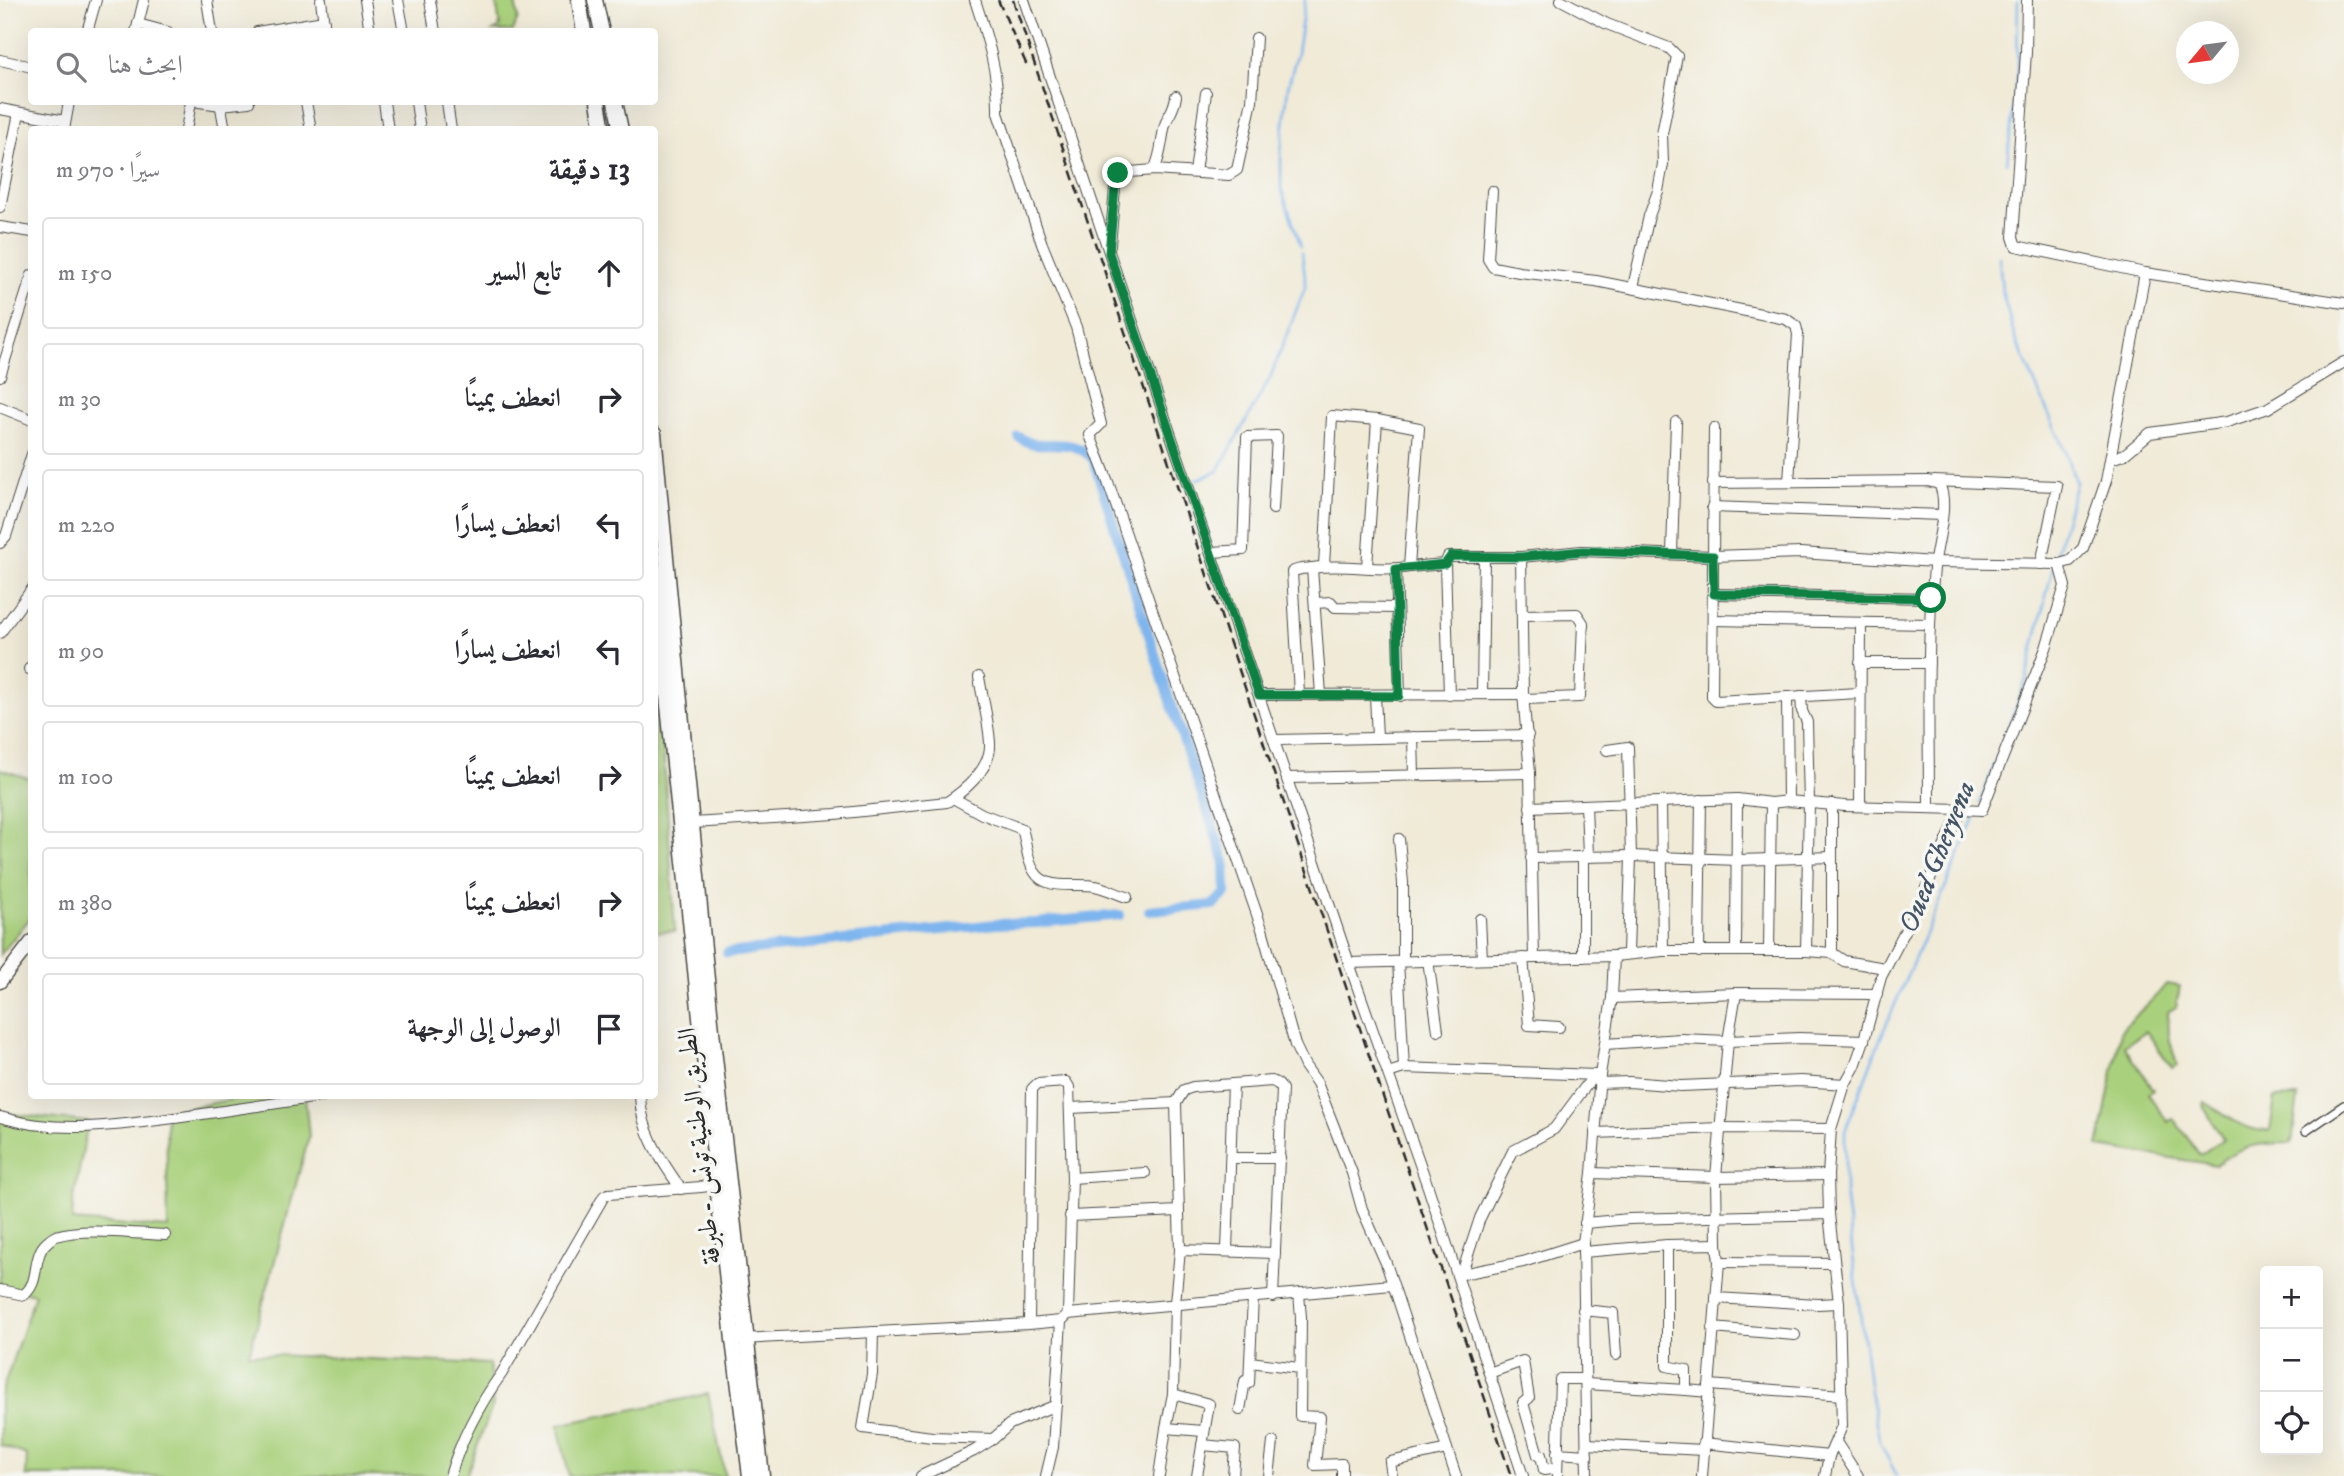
<!DOCTYPE html>
<html lang="ar">
<meta charset="utf-8">
<style>
body{margin:0;font-family:"IM FELL DW Pica",Amiri,serif;background:#f7f7f7;color:#2b2b33;direction:rtl}
.controls{position:absolute;right:21px;bottom:21px;display:grid;overflow:hidden;border-radius:7px;box-shadow:0 7px 28px #0002}
.controls button{width:63px;height:63px;display:grid;place-items:center;padding:0;border:0;border-bottom:2px solid #e1e1e2;background:#fff;color:#2b2b33;font:35px sans-serif}
.compass{position:absolute;left:2176px;top:21px;width:63px;height:63px;border-radius:50%;background:#fff;box-shadow:0 7px 28px #0002;rotate:241deg}
.stop{position:absolute;width:21px;height:21px;margin:-16px;border:5px solid #0b8043;border-radius:50%;background:#fff}
.stop.end{background:#0b8043;border-color:#fff;box-shadow:0 2px 7px #0008}
.list{margin:0;padding:0;list-style:none}
h2{display:flex;justify-content:space-between;align-items:center;height:91px;margin:0;padding:0 28px;font-size:30px}
h2 small{font-size:23px;font-weight:400;color:#7c7c81}
.list li{display:grid;grid-template-columns:46px 1fr auto;gap:21px;align-items:center;box-sizing:border-box;height:112px;margin:0 14px 14px;padding:0 14px;border:2px solid #e1e1e2;border-radius:7px}
.list b{display:block;font-size:26px;white-space:nowrap}
.list em{font-size:23px;font-style:normal;color:#7c7c81}
.icon{flex:none;width:38px;height:38px;fill:none;stroke:currentColor;stroke-width:2;stroke-linecap:round;stroke-linejoin:round}
.map{position:relative;flex:none;width:2344px;height:1476px;overflow:hidden;direction:ltr}
.search{position:absolute;background:#fff;box-shadow:0 7px 28px #0002;left:28px;top:28px;width:630px;height:77px;display:flex;align-items:center;gap:18px;box-sizing:border-box;padding:0 24px;border-radius:7px;color:#7c7c81;font-size:26px}
.panel{position:absolute;background:#fff;box-shadow:0 7px 28px #0002;left:28px;top:126px;width:630px;height:973px;border-radius:7px;direction:rtl}
.map>svg:first-child{display:block}
.green{fill:#a9d07b;stroke:#6a7e53;stroke-width:2}
.lines{fill:none;stroke-linecap:round;stroke-linejoin:round}
.stream{stroke:#7fb5ee;stroke-width:2.5}
.canal{stroke:#7fb5ee;stroke-width:10}
.pedestrian-casing{stroke:#494845;stroke-width:10}
.minor-casing{stroke:#494845;stroke-width:12}
.tertiary-casing{stroke:#494845;stroke-width:15}
.primary-casing{stroke:#494845;stroke-width:17}
.pedestrian{stroke:#fff;stroke-width:7}
.minor{stroke:#fff;stroke-width:10}
.tertiary{stroke:#fff;stroke-width:12}
.primary{stroke:#fff;stroke-width:14}
.rail{stroke:#2b2b2b;stroke-width:2.5;stroke-dasharray:10 5;stroke-linecap:butt}
.route{stroke:#0b8043;stroke-width:9}
.labels{text-anchor:middle;dominant-baseline:central;stroke-width:7;stroke-linejoin:round;paint-order:stroke}
.street-label{font-size:26px;fill:#2b2b2b;stroke:#f6f6f2}
.water-label{font-size:28px;font-style:italic;fill:#445466;stroke:#f6f6f2}
</style>
<div class="map">
<svg width="2344" height="1476" viewBox="0 0 2344 1476">
<rect width="100%" height="100%" fill="#f6f6f2"/>
<filter id="ink" filterUnits="userSpaceOnUse"><feTurbulence type="fractalNoise" baseFrequency=".0143" numOctaves="2"/><feDisplacementMap in="SourceGraphic" scale="14" xChannelSelector="R" yChannelSelector="G"/><feConvolveMatrix kernelMatrix="1 2 1 2 8 2 1 2 1" color-interpolation-filters="sRGB"/></filter>
<filter id="wash" filterUnits="userSpaceOnUse"><feTurbulence type="fractalNoise" baseFrequency=".00686" numOctaves="4" result="noise"/><feDisplacementMap in="SourceGraphic" scale="28" xChannelSelector="R" yChannelSelector="G"/><feGaussianBlur stdDeviation="1.57" result="paint"/><feColorMatrix in="noise" values="0 0 0 0 0 0 0 0 0 0 0 0 0 0 0 0 0 1.4 0 .05"/><feComposite in="paint" operator="in"/></filter>
<g filter="url(#wash)">
<rect width="100%" height="100%" fill="#f0ead7"/>
<g class="green">
<polygon points="496,0 520,0 515,2 518,18 513,31 493,31 500,27"/>
<polygon points="654,671 658,671 675,931 655,932"/>
<polygon points="0,769 31,779 31,917 0,955"/>
<path d="M2166,984L2180,986L2176,1007L2168,1012L2169,1037L2177,1065L2172,1068L2146,1031L2124,1046L2154,1090L2148,1094L2168,1122L2173,1118L2200,1155L2223,1139L2203,1106L2205,1102C2225,1115 2245,1132 2270,1131L2275,1098L2298,1097L2292,1143C2263,1143 2239,1144 2216,1165L2098,1147L2121,1031C2135,1014 2153,1002 2166,984Z"/>
<polygon points="249,1096 305,1096 309,1137 249,1354 489,1364 493,1404 466,1476 26,1476 27,1455 0,1445 0,1397 35,1294 0,1287 0,1113 88,1122 73,1203 72,1221 168,1228 166,1112"/>
<polygon points="708,1394 725,1476 569,1476 558,1425"/>
</g>
<g class="lines">
<g class="stream">
<polyline points="2007,163 2017,74 2018,0"/>
<polyline points="1301,246 1281,188 1281,152 1288,87 1297,53 1305,0"/>
<polyline points="1196,480 1218,471 1270,378 1306,285 1302,252"/>
<polyline points="1980,803 2026,680 2057,550 2076,483 2065,451 2015,338 2002,291 1999,257"/>
<polyline points="1897,1476 1880,1443 1870,1391 1845,1192 1845,1131 1881,1037 1977,813"/>
</g>
<g class="canal">
<path d="M1019,437C1040,454 1068,432 1093,459L1166,689L1225,862L1226,893L1213,905L1149,911"/>
<polyline points="727,953 996,924 1036,923 1120,915"/>
</g>
</g>
</g>
<g filter="url(#ink)">
<g class="lines">
<defs>
<polyline id="pedestrian" points="2306,1131 2344,1105"/>
<g id="minor">
<polyline points="207,0 212,32"/>
<polyline points="321,0 325,32"/>
<polyline points="365,0 370,32"/>
<polyline points="398,0 404,32"/>
<polyline points="430,0 435,32"/>
<path d="M975,0C987,37 999,74 998,113L1042,244L1076,327L1101,424L1090,435L1108,482L1262,929L1295,1045L1305,1066L1317,1083L1352,1173L1362,1209L1386,1263L1456,1476"/>
<polyline points="1024,0 1349,963 1428,1187 1523,1476"/>
<polyline points="1561,0 1607,24 1669,48 1677,56 1662,134 1663,164 1658,191 1649,216 1633,287"/>
<polyline points="2027,0 2026,53 2013,237 2016,246 2145,273 2344,303"/>
<polyline points="138,24 168,32"/>
<polyline points="87,32 96,0"/>
<polyline points="136,32 144,0"/>
<polyline points="257,32 324,21"/>
<polyline points="0,60 32,67"/>
<polyline points="199,102 221,105 249,102"/>
<polyline points="220,102 225,130"/>
<polyline points="306,102 311,130"/>
<polyline points="384,102 388,130"/>
<polyline points="416,102 420,130"/>
<polyline points="447,102 451,130"/>
<polyline points="0,109 65,121"/>
<polyline points="64,130 69,102"/>
<polyline points="186,130 191,102"/>
<path d="M1154,170C1161,156 1161,144 1164,129C1166,116 1174,113 1176,96"/>
<polyline points="1195,172 1206,93"/>
<polyline points="1492,191 1488,259 1493,267 1519,272 1596,281 1786,319 1796,326 1798,334 1789,482"/>
<polyline points="0,207 19,113"/>
<polyline points="0,227 32,232"/>
<polyline points="1110,245 1116,177 1118,173 1154,170 1229,175 1237,170 1252,101 1256,38"/>
<polyline points="0,376 32,275"/>
<polyline points="0,407 32,420"/>
<polyline points="1714,428 1712,697 1716,701 1859,693"/>
<polyline points="2111,459 2125,454 2150,433 2227,422 2268,408 2344,362"/>
<polyline points="1934,481 2057,486 2041,564"/>
<path d="M1713,483L1928,481L1939,484C1950,504 1936,545 1934,568C1926,648 1929,728 1929,808"/>
<polyline points="1712,507 1942,515"/>
<polyline points="0,543 6,536 32,454"/>
<polyline points="1212,552 1243,550 1247,437 1277,436 1273,509"/>
<polyline points="1672,554 1676,422"/>
<polyline points="1521,557 1523,694 1530,773 1534,958"/>
<polyline points="1367,567 1377,420"/>
<polyline points="1409,567 1445,564"/>
<polyline points="1312,568 1321,695"/>
<polyline points="1396,569 1400,696"/>
<polyline points="1714,594 1931,598"/>
<polyline points="1315,603 1331,602 1335,607 1397,608"/>
<polyline points="1523,615 1577,614 1583,623 1580,697 1524,699"/>
<polyline points="1713,620 1929,624"/>
<polyline points="0,633 32,589"/>
<polyline points="1860,663 1929,663"/>
<polyline points="29,669 32,665"/>
<path d="M1299,694L1292,572C1299,568 1305,569 1313,568C1345,563 1378,572 1409,567L1419,428L1377,420L1332,416L1324,566"/>
<polyline points="1482,694 1484,557"/>
<polyline points="1259,695 1523,694"/>
<polyline points="1375,695 1377,738"/>
<polyline points="1449,695 1445,564 1448,557 1521,557 1582,551 1713,556 1801,553 1935,562 2059,564 2070,561 2083,548 2106,481 2145,273"/>
<polyline points="1801,696 1802,711 1807,722 1809,803 1806,951"/>
<polyline points="1787,697 1788,801"/>
<polyline points="1413,737 1414,775"/>
<polyline points="1274,740 1528,735"/>
<polyline points="1607,750 1628,747 1631,856 1628,953"/>
<polyline points="1287,778 1530,773"/>
<path d="M953,798L982,814L1022,829C1027,843 1026,859 1034,871C1046,892 1076,882 1095,886C1106,888 1116,894 1127,897"/>
<polyline points="1661,802 1663,951"/>
<polyline points="1586,805 1588,856"/>
<polyline points="1860,806 1861,623"/>
<polyline points="1530,807 1737,799 1771,803 1788,801 1845,806 1961,809"/>
<path d="M693,823L835,814L947,802C964,791 988,771 990,748C991,731 982,696 979,677"/>
<polyline points="1399,839 1403,883 1403,960"/>
<polyline points="1531,858 1631,856 1738,860 1832,857"/>
<polyline points="1480,919 1482,959"/>
<polyline points="1736,950 1737,799"/>
<polyline points="1769,950 1771,803"/>
<polyline points="1699,952 1701,800"/>
<polyline points="1832,953 1832,804"/>
<polyline points="1614,956 1663,951 1806,951 1832,953 1844,961 1885,968"/>
<polyline points="1583,957 1583,856"/>
<polyline points="1523,958 1529,1025 1559,1027"/>
<polyline points="1428,960 1438,1031"/>
<polyline points="1398,961 1404,1068"/>
<polyline points="1349,963 1614,956 1612,998 1600,1075 1592,1173 1583,1243 1587,1476"/>
<polyline points="1736,993 1728,1041 1799,1038 1864,1040"/>
<polyline points="1612,998 1736,993 1877,994"/>
<polyline points="1605,1044 1681,1039 1728,1041 1716,1177 1717,1244"/>
<polyline points="1388,1073 1404,1068 1596,1075"/>
<polyline points="1599,1083 1629,1082 1681,1086 1801,1081 1845,1084"/>
<path d="M640,1096C641,1132 661,1160 681,1189"/>
<polyline points="1070,1108 1176,1103"/>
<path d="M0,1117C60,1135 121,1125 182,1117C230,1110 278,1103 326,1096"/>
<polyline points="1595,1133 1720,1128 1831,1129"/>
<polyline points="1231,1158 1280,1158"/>
<polyline points="1592,1173 1716,1177 1828,1175"/>
<polyline points="1072,1178 1145,1173"/>
<polyline points="1070,1216 1179,1211"/>
<polyline points="1585,1223 1629,1219 1829,1214"/>
<polyline points="1667,1245 1667,1366 1686,1370 1686,1390 1709,1392"/>
<polyline points="1180,1250 1275,1253"/>
<polyline points="1227,1250 1233,1084"/>
<polyline points="1583,1252 1667,1245 1717,1244 1719,1262 1702,1476"/>
<polyline points="1719,1262 1834,1263"/>
<polyline points="1462,1273 1480,1218 1513,1151 1554,1129 1594,1075"/>
<polyline points="1457,1275 1523,1262 1583,1243"/>
<path d="M0,1290L24,1295C39,1282 33,1266 41,1250C43,1245 51,1238 56,1236C82,1227 136,1234 165,1235"/>
<polyline points="1299,1294 1301,1317 1300,1416 1320,1417 1315,1465 1342,1464 1342,1476"/>
<polyline points="1716,1298 1818,1304 1839,1303"/>
<polyline points="1583,1310 1613,1313 1616,1355"/>
<polyline points="1029,1324 1032,1089 1037,1084 1066,1082 1069,1087 1072,1178 1068,1314"/>
<polyline points="1713,1328 1795,1335"/>
<polyline points="873,1332 872,1374 863,1428 932,1437 993,1439"/>
<polyline points="741,1339 1029,1324 1061,1321 1068,1314 1392,1285"/>
<polyline points="1250,1362 1299,1368"/>
<polyline points="1489,1373 1523,1361 1529,1398 1523,1403 1538,1455 1541,1455 1544,1470 1557,1468"/>
<polyline points="1586,1384 1686,1390"/>
<polyline points="1709,1385 1842,1395"/>
<polyline points="1240,1410 1245,1381 1249,1383 1253,1297"/>
<polyline points="1166,1428 1173,1394"/>
<polyline points="1836,1442 1858,1476"/>
<polyline points="1703,1443 1829,1456"/>
<polyline points="1587,1444 1703,1450"/>
<polyline points="1202,1445 1235,1448 1233,1476"/>
<polyline points="1557,1453 1587,1455"/>
<path d="M450,1476C461,1439 479,1405 502,1373L604,1196L608,1194L701,1187L723,1184"/>
<polyline points="921,1476 974,1451 993,1439 1010,1424 1056,1405"/>
<polyline points="1046,1476 1053,1447 1061,1321"/>
<polyline points="1159,1476 1166,1428 1203,1431"/>
<polyline points="1197,1476 1209,1404 1173,1394 1175,1303 1180,1250 1176,1103 1184,1090 1193,1087 1272,1081 1278,1084 1282,1089 1273,1297"/>
<polyline points="1269,1476 1273,1442"/>
<polyline points="1392,1476 1390,1462 1447,1449"/>
<polyline points="1557,1476 1560,1379 1585,1379"/>
<polyline points="1825,1476 1829,1456 1842,1426 1839,1303 1829,1214 1828,1175 1831,1129 1845,1084 1855,1066 1864,1040 1881,977 1919,904 1961,809 1982,810 2046,648 2065,586 2059,564"/>
</g>
<polyline id="tertiary" points="0,982 32,941"/>
<g id="primary">
<polyline points="579,0 584,32"/>
<polyline points="595,0 602,32"/>
<polyline points="598,102 603,130"/>
<polyline points="615,102 621,130"/>
<polyline points="654,434 712,1031 762,1476"/>
<polyline points="654,569 733,1340 750,1476"/>
</g>
</defs>
<use href="#pedestrian" class="pedestrian-casing"/>
<use href="#minor" class="minor-casing"/>
<use href="#tertiary" class="tertiary-casing"/>
<use href="#primary" class="primary-casing"/>
<use href="#pedestrian" class="pedestrian"/>
<use href="#minor" class="minor"/>
<use href="#tertiary" class="tertiary"/>
<use href="#primary" class="primary"/>
<g class="rail">
<polyline points="998,0 1028,68"/>
<polyline points="1013,0 1511,1476"/>
</g>
</g>
</g>
<g class="lines" filter="url(#ink)">
<polyline class="route" points="1118,173 1116,177 1109,253 1259,695 1399,696 1396,569 1445,564 1451,556 1521,557 1583,551 1713,556 1714,594 1931,598"/>
</g>
<g class="labels">
<g class="street-label">
<text transform="translate(700 1146) rotate(-96)">الطريق الوطنية تونس - طبرقة</text>
</g>
<g class="water-label">
<text transform="translate(1937 857) rotate(-68)">Oued Gheryena</text>
</g>
</g>
</svg>
<div class="controls">
<button>+</button>
<button>−</button>
<button><svg class="icon" aria-label="locate" viewBox="0 0 24 24"><circle cx="12" cy="12" r="6"/><path d="M12 2v4M12 18v4M2 12h4M18 12h4"/></svg></button>
</div>
<svg class="compass" viewBox="-18 -18 36 36"><path d="M0-13l5 13h-10z" fill="#e53935"/><path d="M0 13l5-13h-10z" fill="#7c7c81"/></svg>
<div class="stop" style="left:1931px;top:598px"></div>
<div class="stop end" style="left:1118px;top:173px"></div>
<div class="search"><svg class="icon" aria-label="search" viewBox="0 0 24 24"><circle cx="10" cy="10" r="6"/><path d="M15 15l6 6"/></svg>ابحث هنا</div>
<section class="panel">
<h2>13 دقيقة<small>سيرًا · 970 m</small></h2>
<ul class="list">
<li><svg class="icon" aria-label="ahead" viewBox="0 0 24 24"><path d="M12 20V5M6 11l6-6 6 6"/></svg><div><b>تابع السير</b></div><em>150 m</em></li>
<li><svg class="icon" aria-label="right" viewBox="0 0 24 24"><path d="M7 20v-9h11M14 6l5 5-5 5"/></svg><div><b>انعطف يمينًا</b></div><em>30 m</em></li>
<li><svg class="icon" aria-label="left" viewBox="0 0 24 24"><path d="M17 20v-9H6M10 6l-5 5 5 5"/></svg><div><b>انعطف يسارًا</b></div><em>220 m</em></li>
<li><svg class="icon" aria-label="left" viewBox="0 0 24 24"><path d="M17 20v-9H6M10 6l-5 5 5 5"/></svg><div><b>انعطف يسارًا</b></div><em>90 m</em></li>
<li><svg class="icon" aria-label="right" viewBox="0 0 24 24"><path d="M7 20v-9h11M14 6l5 5-5 5"/></svg><div><b>انعطف يمينًا</b></div><em>100 m</em></li>
<li><svg class="icon" aria-label="right" viewBox="0 0 24 24"><path d="M7 20v-9h11M14 6l5 5-5 5"/></svg><div><b>انعطف يمينًا</b></div><em>380 m</em></li>
<li><svg class="icon" aria-label="arrive" viewBox="0 0 24 24"><path d="M6 21V4h12l-3 4 3 4H6"/></svg><div><b>الوصول إلى الوجهة</b></div></li>
</ul>
</section>
</div>
